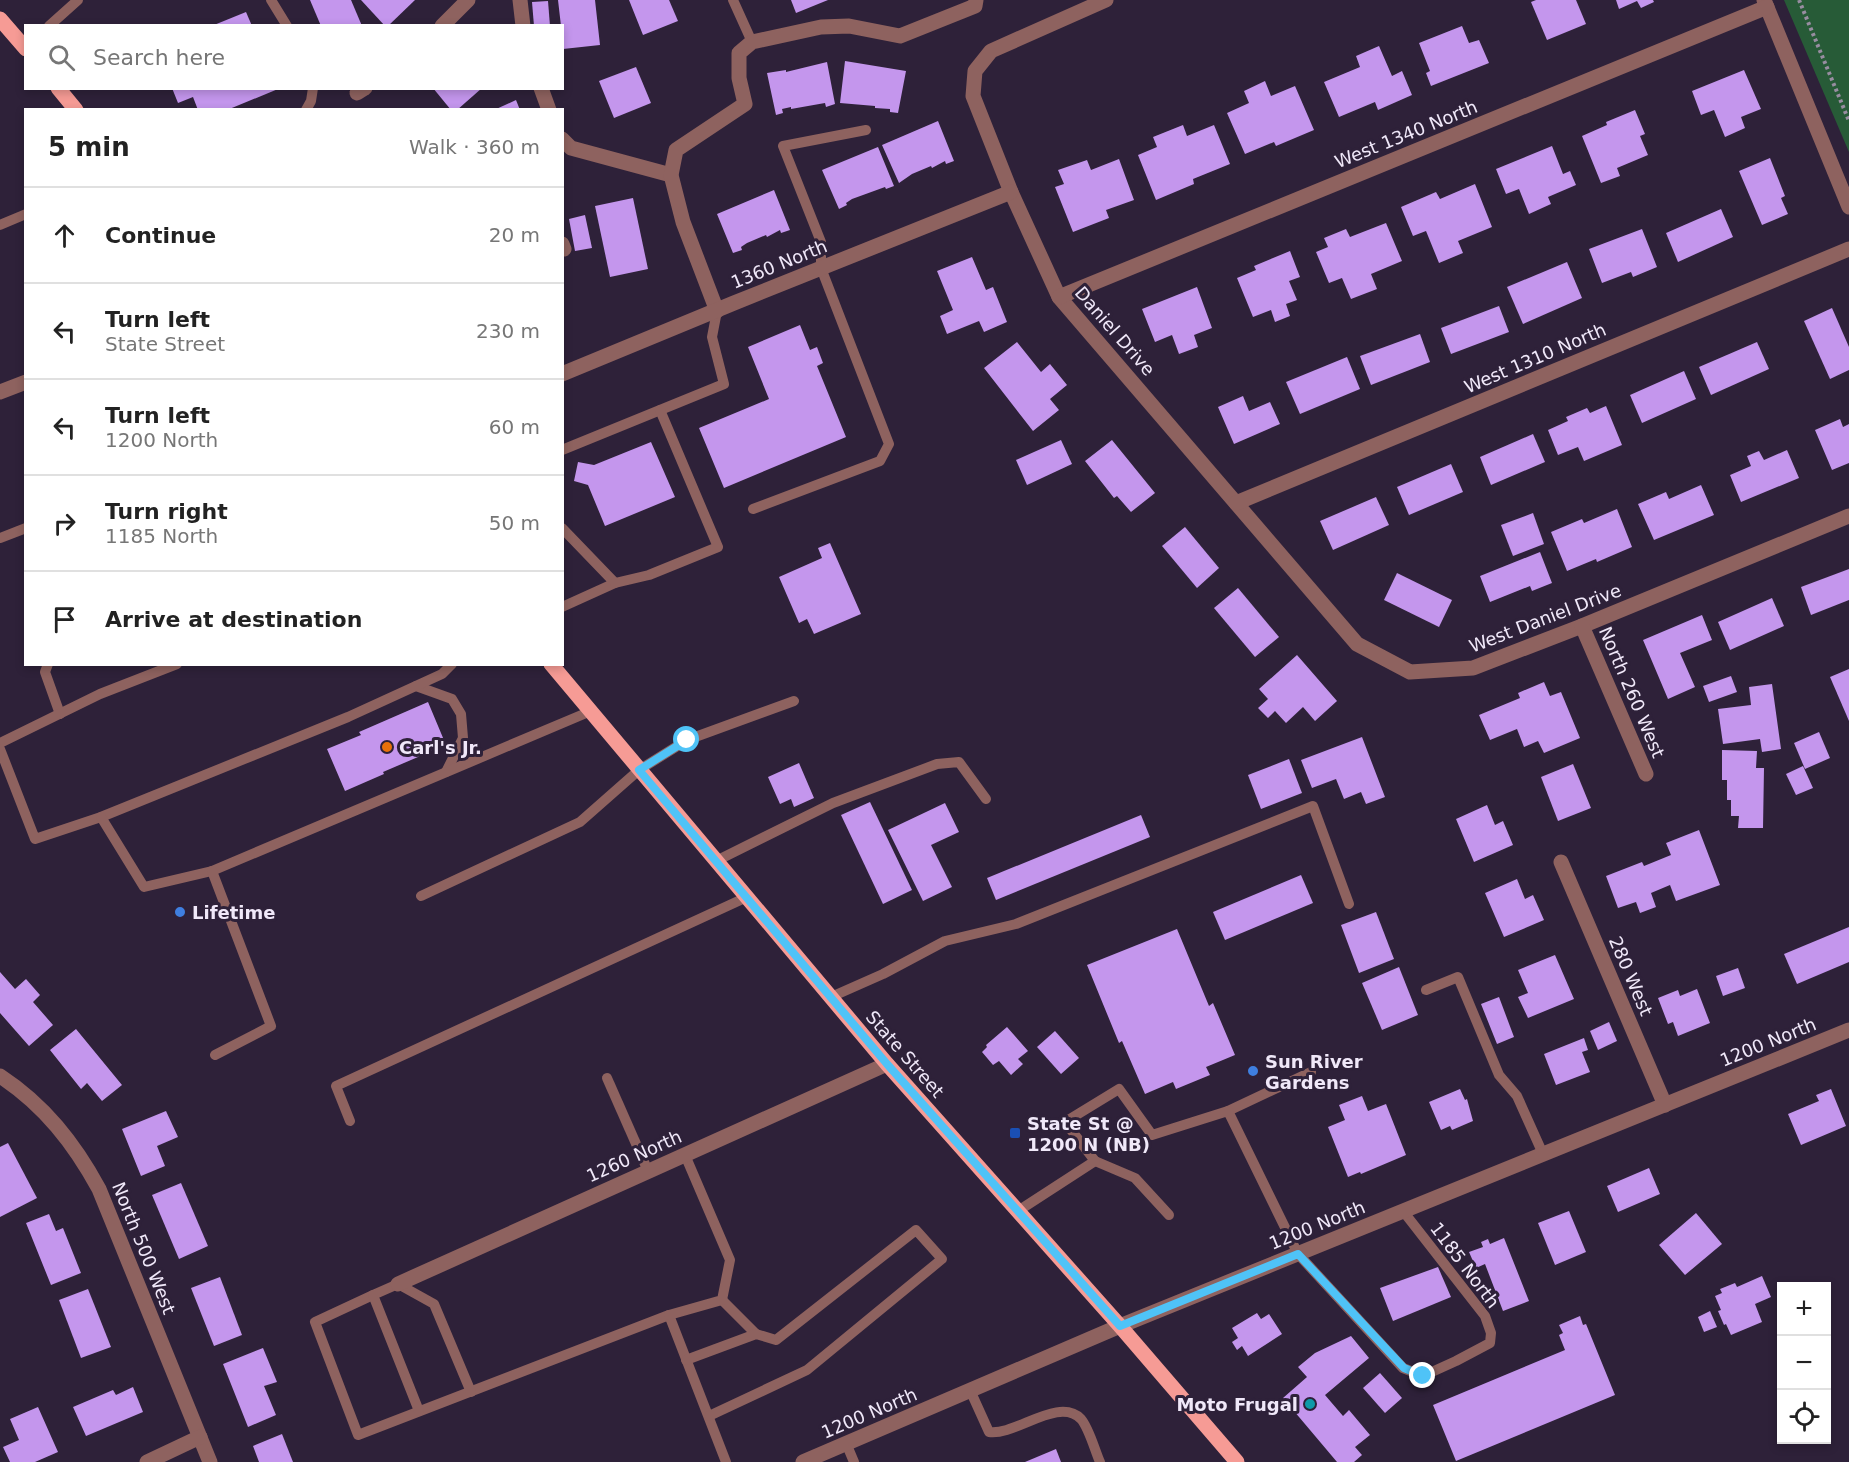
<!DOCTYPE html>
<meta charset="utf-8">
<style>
body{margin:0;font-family:"DejaVu Sans",sans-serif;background:#f2f2f2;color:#222}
.controls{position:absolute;right:18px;bottom:18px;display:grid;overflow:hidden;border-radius:0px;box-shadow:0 3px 9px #0003}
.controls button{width:54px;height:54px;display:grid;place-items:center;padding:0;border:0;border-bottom:2px solid #e0e0e0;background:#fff;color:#222;font:30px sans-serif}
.stop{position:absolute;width:18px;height:18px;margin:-14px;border:4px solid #4fc3f7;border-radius:50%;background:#fff}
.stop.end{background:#4fc3f7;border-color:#fff;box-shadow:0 2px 6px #0008}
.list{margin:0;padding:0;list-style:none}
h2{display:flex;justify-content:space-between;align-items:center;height:78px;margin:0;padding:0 24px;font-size:26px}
h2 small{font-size:20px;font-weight:400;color:#767676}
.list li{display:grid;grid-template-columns:39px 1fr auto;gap:18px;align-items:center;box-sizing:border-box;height:96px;padding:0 24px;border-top:2px solid #e0e0e0}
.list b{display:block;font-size:22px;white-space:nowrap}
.list p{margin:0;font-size:20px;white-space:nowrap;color:#767676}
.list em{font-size:20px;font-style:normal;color:#767676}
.icon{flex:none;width:33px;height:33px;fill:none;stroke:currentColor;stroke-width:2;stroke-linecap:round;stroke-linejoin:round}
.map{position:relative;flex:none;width:1849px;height:1462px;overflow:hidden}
.search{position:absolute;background:#fff;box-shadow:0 3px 9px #0003;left:24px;top:24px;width:540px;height:66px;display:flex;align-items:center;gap:15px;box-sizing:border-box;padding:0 21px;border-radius:0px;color:#767676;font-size:22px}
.panel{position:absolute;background:#fff;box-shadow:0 3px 9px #0003;left:24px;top:108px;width:540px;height:558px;border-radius:0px}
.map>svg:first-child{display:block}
.green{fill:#275b37}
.building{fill:#c496ed}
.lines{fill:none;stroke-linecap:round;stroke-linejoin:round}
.path{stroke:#988da1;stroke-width:4;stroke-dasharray:3 3;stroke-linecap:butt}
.service{stroke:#8e625f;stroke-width:10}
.minor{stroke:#8e625f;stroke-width:15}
.tertiary{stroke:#8e625f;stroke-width:15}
.primary{stroke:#f69b95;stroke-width:15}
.route{stroke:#4fc3f7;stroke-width:8}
.food-dot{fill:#e8710a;stroke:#2e2139;stroke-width:2}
.shop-dot{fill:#3f7fe0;stroke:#2e2139;stroke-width:2}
.transit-dot{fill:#1a4fb4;stroke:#2e2139;stroke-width:2}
.culture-dot{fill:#0f9aa8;stroke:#2e2139;stroke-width:2}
.labels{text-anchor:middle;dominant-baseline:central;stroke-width:6;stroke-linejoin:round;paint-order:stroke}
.street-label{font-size:18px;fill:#f0e8f9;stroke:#2e2139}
.poi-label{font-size:18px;font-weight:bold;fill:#f0e8f9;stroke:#2e2139;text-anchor:start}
</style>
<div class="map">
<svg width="1849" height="1462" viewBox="0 0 1849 1462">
<rect width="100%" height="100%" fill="#2e2139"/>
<polygon class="green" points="1784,0 1849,0 1849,152"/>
<g class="building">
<polygon points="310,0 351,0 362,26 321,26"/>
<polygon points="361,0 415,0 388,26 385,26"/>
<polygon points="558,0 595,0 600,45 563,49 562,26 561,26"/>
<polygon points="629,0 669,0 678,21 643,35"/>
<polygon points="791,0 828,0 796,13"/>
<polygon points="1536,0 1576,0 1586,24 1547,40 1531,2"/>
<polygon points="1616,0 1653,0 1654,2 1641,8 1637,1 1619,9"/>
<polygon points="548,1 550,26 534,26 532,2"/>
<polygon points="246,12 252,26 214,26 214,25"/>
<polygon points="1462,26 1469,43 1479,40 1489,63 1431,86 1426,73 1430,71 1419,43"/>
<polygon points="1379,46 1392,76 1402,71 1412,95 1378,110 1375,102 1339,117 1324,82 1360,67 1356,56"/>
<polygon points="845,61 906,71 898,113 890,112 890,109 875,108 875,106 840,103"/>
<polygon points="827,62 835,104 826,107 825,103 791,109 791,107 782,109 783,113 776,115 767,73 786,70 786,72"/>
<polygon points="636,67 651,103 614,118 599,81"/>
<polygon points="1744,70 1761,109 1741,117 1745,128 1725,137 1714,110 1701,115 1692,91"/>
<polygon points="1265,81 1271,96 1295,86 1314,130 1276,146 1274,142 1245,154 1227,113 1249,103 1244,91"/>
<polygon points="172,88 278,88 278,89 227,110 198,110 193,97 178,103"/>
<polygon points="433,88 482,88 457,110 451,110"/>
<polygon points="516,100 520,110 494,110"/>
<polygon points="1635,110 1645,134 1640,136 1648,155 1617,168 1620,176 1601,183 1582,136 1607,125 1606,122"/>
<polygon points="938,121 954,161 946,164 945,161 932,168 931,166 912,174 899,183 882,145"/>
<polygon points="1183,125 1187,136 1214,125 1230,164 1193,179 1194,184 1156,200 1138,155 1157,147 1153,137"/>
<polygon points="1552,146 1563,174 1570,171 1576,185 1548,197 1551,204 1529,214 1519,189 1506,194 1496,169"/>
<polygon points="878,147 894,186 886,189 885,187 852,199 846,203 847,205 839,209 822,170"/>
<polygon points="1770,158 1785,196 1781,198 1788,214 1762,225 1739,171"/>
<polygon points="1119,159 1134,200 1106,210 1109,218 1073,232 1055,187 1064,184 1058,170 1087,160 1091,170"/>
<polygon points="1475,184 1492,227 1458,241 1463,253 1439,263 1426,231 1413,236 1401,207 1436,192 1440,199"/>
<polygon points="774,190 790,230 781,233 780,230 767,237 766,235 747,243 741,247 742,250 733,253 717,214"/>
<polygon points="633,198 648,269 610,277 595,206"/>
<polygon points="1721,209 1733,237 1678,262 1666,233"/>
<polygon points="585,215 592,248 575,251 569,219"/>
<polygon points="1386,223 1402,261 1371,274 1377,289 1351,299 1342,278 1329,283 1316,252 1328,247 1324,238 1346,229 1350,237"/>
<polygon points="1642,229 1657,267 1633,277 1631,272 1602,283 1589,249"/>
<polygon points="1290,251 1300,277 1289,281 1297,300 1286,304 1290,316 1275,322 1271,310 1253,317 1237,278 1256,270 1254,266"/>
<polygon points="972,257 986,290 993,287 1007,322 984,332 979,321 947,334 940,316 953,310 937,271"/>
<polygon points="1567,262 1582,298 1523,324 1507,287"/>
<polygon points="1197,287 1212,328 1194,335 1198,347 1179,354 1172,335 1155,342 1142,309"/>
<polygon points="1499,306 1509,332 1451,354 1441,328"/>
<polygon points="1832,308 1849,347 1849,370 1830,379 1804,321"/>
<polygon points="800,325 810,350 817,347 823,363 817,366 846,437 724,488 699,428 769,399 748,347"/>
<polygon points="1420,334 1430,362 1371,385 1360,356"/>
<polygon points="1017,342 1041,372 1050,364 1067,385 1050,399 1059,410 1033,431 984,368"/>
<polygon points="1757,342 1769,369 1711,395 1699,367"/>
<polygon points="1347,357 1360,389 1300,414 1286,382"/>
<polygon points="1684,371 1696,399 1642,423 1630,395"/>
<polygon points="1243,396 1249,411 1270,402 1280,424 1234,444 1218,407"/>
<polygon points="1606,406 1622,445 1584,461 1578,447 1558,455 1548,430 1568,421 1566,417 1587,408 1590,413"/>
<polygon points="1840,419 1843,427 1849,424 1849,463 1832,470 1815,430"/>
<polygon points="1533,434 1545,462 1491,485 1480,457"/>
<polygon points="1061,440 1072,464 1027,485 1016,460"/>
<polygon points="1112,440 1155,493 1131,512 1117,496 1114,498 1085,461"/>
<polygon points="651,442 675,497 605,526 588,485 574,481 578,462 594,465"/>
<polygon points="1787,450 1799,478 1741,502 1730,475 1751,466 1747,456 1759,451 1764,460"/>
<polygon points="1451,464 1463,492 1409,515 1397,487"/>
<polygon points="1701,485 1714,515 1654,540 1638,504 1666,492 1669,499"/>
<polygon points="1376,497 1389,525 1333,550 1320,521"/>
<polygon points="1617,509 1632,547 1597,562 1596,559 1567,571 1551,532 1582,519 1584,523"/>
<polygon points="1533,513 1544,544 1513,556 1501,525"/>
<polygon points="1185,527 1219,568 1197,588 1162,546"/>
<polygon points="830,543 861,614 814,634 807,619 799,623 779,577 822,558 818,548"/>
<polygon points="1540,552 1552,583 1532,591 1530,586 1490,602 1480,576"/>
<polygon points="1849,569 1849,600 1811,615 1801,587"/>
<polygon points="1397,573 1452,600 1439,627 1384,600"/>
<polygon points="1238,588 1279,637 1255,657 1214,608"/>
<polygon points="1772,598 1784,626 1730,650 1718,622"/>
<polygon points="1702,615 1712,640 1680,653 1695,687 1668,699 1643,640"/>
<polygon points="1297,655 1337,701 1315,721 1303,707 1286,723 1275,711 1268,718 1258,708 1268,699 1259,689"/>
<polygon points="1849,669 1849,721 1830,677"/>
<polygon points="1731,676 1737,692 1709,702 1703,686"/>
<polygon points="1544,682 1550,696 1561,692 1580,738 1544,753 1538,741 1524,747 1517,729 1490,740 1479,715 1520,698 1518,693"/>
<polygon points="1772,684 1781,749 1762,752 1760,739 1723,744 1718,709 1751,705 1749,687"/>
<polygon points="428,702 446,745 383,772 384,774 345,791 327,749 361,735 359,732"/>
<polygon points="1819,732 1830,758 1805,769 1794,743"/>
<polygon points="1362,737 1385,797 1366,804 1361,792 1344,799 1336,779 1312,788 1301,760"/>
<polygon points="1722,750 1757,751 1756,768 1764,768 1763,828 1738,828 1739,816 1731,816 1731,800 1727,800 1727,780 1722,780"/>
<polygon points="1289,759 1302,793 1261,809 1248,775"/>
<polygon points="799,763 814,798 794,807 791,799 780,804 768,777"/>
<polygon points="1573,764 1591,808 1558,821 1541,777"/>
<polygon points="1803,766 1813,788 1796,795 1786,774"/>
<polygon points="870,802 912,890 883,904 841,815"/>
<polygon points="945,803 959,832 931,845 952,887 923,901 888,830"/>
<polygon points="1487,805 1495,825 1503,821 1513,845 1474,862 1456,819"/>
<polygon points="1141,815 1150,837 996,900 987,878"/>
<polygon points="1699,830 1720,885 1676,901 1670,885 1651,893 1656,907 1640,913 1636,902 1618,908 1606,876 1642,862 1644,866 1671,855 1666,843"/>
<polygon points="1301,875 1313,903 1225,940 1213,912"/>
<polygon points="1517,879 1525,899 1533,895 1544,920 1504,937 1485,893"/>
<polygon points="1376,912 1394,959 1359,973 1341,925"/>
<polygon points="1849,927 1849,962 1797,984 1784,954"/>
<polygon points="1177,929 1209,1006 1213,1003 1235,1055 1206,1067 1210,1075 1176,1089 1173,1082 1145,1094 1122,1041 1119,1043 1087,965"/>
<polygon points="1555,955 1574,999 1528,1018 1518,997 1528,993 1518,970"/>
<polygon points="1399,967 1418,1015 1382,1030 1362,983"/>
<polygon points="1738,968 1745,988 1723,996 1716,976"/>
<polygon points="0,972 15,989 26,979 40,995 33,1002 53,1025 29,1046 0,1013"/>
<polygon points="1697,989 1710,1023 1678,1036 1673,1022 1668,1024 1658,998 1678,990 1680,996"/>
<polygon points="1499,997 1514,1037 1497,1044 1481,1004"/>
<polygon points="1609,1022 1617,1041 1598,1050 1590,1031"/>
<polygon points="1007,1027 1028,1051 1018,1059 1023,1064 1011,1075 999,1061 993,1065 982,1052 987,1047 986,1045"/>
<polygon points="76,1029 122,1085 102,1101 87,1083 81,1089 50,1050"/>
<polygon points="1055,1031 1079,1058 1061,1074 1037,1047"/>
<polygon points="1584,1038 1588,1050 1582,1052 1590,1072 1556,1085 1544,1054"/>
<polygon points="1460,1089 1465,1100 1467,1099 1473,1121 1452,1130 1450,1126 1441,1130 1429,1102"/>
<polygon points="1831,1089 1846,1126 1801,1145 1788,1114 1819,1101 1816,1095"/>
<polygon points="1362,1096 1368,1111 1386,1104 1406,1155 1361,1174 1360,1172 1348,1177 1328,1127 1345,1120 1339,1105"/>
<polygon points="166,1111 178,1137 157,1146 165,1166 141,1176 122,1129"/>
<polygon points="8,1143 37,1198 0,1217 0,1147"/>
<polygon points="1649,1168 1660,1194 1618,1212 1607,1186"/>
<polygon points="181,1183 208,1246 179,1259 152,1195"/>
<polygon points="1569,1211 1586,1252 1555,1265 1538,1223"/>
<polygon points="1696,1213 1722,1244 1685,1275 1659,1245"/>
<polygon points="49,1214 56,1231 63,1228 81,1273 51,1285 26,1223"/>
<polygon points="1504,1238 1529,1301 1503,1311 1485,1264 1476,1268 1469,1252 1483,1247 1481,1242 1488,1239 1490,1244"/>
<polygon points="1438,1267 1451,1297 1393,1321 1380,1288"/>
<polygon points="1762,1276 1771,1297 1755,1304 1762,1322 1731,1335 1726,1324 1724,1325 1718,1311 1721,1310 1715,1296 1722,1293 1720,1289 1735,1283 1737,1287"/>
<polygon points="220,1277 242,1335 214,1346 191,1288"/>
<polygon points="88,1289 111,1347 81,1358 59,1300"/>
<polygon points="1710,1311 1717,1327 1704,1332 1698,1317"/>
<polygon points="1257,1313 1261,1319 1269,1314 1282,1334 1248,1356 1242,1346 1237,1350 1232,1342 1238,1338 1232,1328"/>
<polygon points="1580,1316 1583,1325 1586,1324 1615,1395 1456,1461 1433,1405 1565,1350 1559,1335 1563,1333 1559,1325"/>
<polygon points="1351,1336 1369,1358 1325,1395 1343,1416 1349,1410 1370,1435 1355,1447 1362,1455 1354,1462 1337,1462 1283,1398 1307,1377 1298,1367 1315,1353"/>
<polygon points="263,1348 277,1382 264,1386 276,1415 248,1427 223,1364"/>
<polygon points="1380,1373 1402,1398 1385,1413 1363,1388"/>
<polygon points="133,1387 143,1412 86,1436 73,1407 113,1390 116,1395"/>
<polygon points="38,1407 58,1452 35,1462 10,1462 3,1447 19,1440 10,1419"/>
<polygon points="282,1434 293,1462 259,1462 253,1446"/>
<polygon points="1056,1449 1061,1462 1025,1462"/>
</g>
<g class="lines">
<polyline class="path" points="1799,0 1849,121"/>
<g class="service">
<polyline points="271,0 287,26"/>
<polyline points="733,0 752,42"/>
<polyline points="49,26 78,0"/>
<polyline points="306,110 311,101 313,88"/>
<polyline points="0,225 26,214"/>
<polyline points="562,450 724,384 712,337 717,311"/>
<polyline points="753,509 880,461 889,444 821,268 821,242 783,146 866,130"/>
<polyline points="562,528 615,583 562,607"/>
<polyline points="0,538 26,528"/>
<polyline points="615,583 649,575 718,547 660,410"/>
<polyline points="48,664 45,672 60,714"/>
<polyline points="416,686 452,699 461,714 463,738 446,772"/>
<polyline points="0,743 100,694 177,664"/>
<polyline points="0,749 35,839 101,817 348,717 442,674 452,664"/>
<polyline points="101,817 144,887 212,871 591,711"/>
<polyline points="716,861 833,803 937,764 959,762 986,799"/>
<polyline points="212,871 271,1026 215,1055"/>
<polyline points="421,896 580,822 639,770 687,740 794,701"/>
<polyline points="1426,990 1458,977 1499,1075 1517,1096 1543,1154"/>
<polyline points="831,997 883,974 945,941 1016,924 1313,806 1349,904"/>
<polyline points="607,1078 648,1171"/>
<polyline points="1228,1111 1311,1072"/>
<polyline points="350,1121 336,1086 747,897"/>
<polyline points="1095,1161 1135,1178 1169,1215"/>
<polyline points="1018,1211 1095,1161 1065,1122 1119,1089 1152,1135 1228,1111 1298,1254 1403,1368 1423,1376 1456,1361 1490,1343 1491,1333 1485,1316 1403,1211"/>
<polyline points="373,1295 315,1322 358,1435 669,1315 726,1462"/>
<polyline points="722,1300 756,1334"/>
<polyline points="669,1315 722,1300 730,1260 685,1155"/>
<polyline points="686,1360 756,1334 776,1340 916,1230 942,1259 807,1370 709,1416"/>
<path d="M970,1390L989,1432C1015,1436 1059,1396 1081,1419C1089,1428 1095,1451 1100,1462"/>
<polyline points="419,1411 373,1295 398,1284 434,1304 471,1392"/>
<polyline points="846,1443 854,1462"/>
</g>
<g class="minor">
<polyline points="520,0 523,26"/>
<polyline points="1106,0 991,51 975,71 973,96 1011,192 1059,297 1357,644 1410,672 1473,668 1582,626 1849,516"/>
<polyline points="1764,0 1849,207"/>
<polyline points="442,26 468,0"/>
<polyline points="541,88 549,110"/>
<polyline points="357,93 365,88"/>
<polyline points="562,139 571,148 671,175"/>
<polyline points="562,244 564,249"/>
<polyline points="1059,297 1767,7"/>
<polyline points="717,311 683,222 671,175 676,150 745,104 739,78 739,53 752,42 821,27 849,26 900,36 975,6 976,0"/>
<polyline points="562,374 734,303 1011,192"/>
<polyline points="0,392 26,382"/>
<polyline points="1236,503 1849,249"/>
<polyline points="1582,626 1646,774"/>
<polyline points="1561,862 1665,1105"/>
<path d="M0,1076C44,1105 74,1143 99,1189L210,1462"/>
<polyline points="398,1284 887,1064"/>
<polyline points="147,1462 200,1437"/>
</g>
<polyline class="tertiary" points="803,1462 1120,1326 1849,1030"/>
<g class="primary">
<polyline points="0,19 26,49"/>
<polyline points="58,88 76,110"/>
<polyline points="551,664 887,1064 1120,1326 1237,1462"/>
</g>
</g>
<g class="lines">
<polyline class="route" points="687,740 639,770 887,1064 1120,1326 1298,1254 1404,1368 1423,1376"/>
</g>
<circle class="food-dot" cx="387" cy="747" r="6"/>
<g class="shop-dot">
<circle cx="180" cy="912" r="6"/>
<circle cx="1253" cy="1071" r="6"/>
</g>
<rect class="transit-dot" x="1009" y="1127" width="12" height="12" rx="3"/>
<circle class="culture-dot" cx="1310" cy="1404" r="6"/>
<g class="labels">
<g class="street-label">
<text transform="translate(1406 134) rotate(-22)">West 1340 North</text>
<text transform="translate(779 264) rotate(-22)">1360 North</text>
<text transform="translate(1115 331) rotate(49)">Daniel Drive</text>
<text transform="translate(1535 358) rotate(-23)">West 1310 North</text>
<text transform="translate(1545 618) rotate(-21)">West Daniel Drive</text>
<text transform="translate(1632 692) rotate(67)">North 260 West</text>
<text transform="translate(1631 976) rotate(67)">280 West</text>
<text transform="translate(1768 1042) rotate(-22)">1200 North</text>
<text transform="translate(905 1054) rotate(49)">State Street</text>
<text transform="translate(634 1156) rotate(-24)">1260 North</text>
<text transform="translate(1317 1225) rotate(-22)">1200 North</text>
<text transform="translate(144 1248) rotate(68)">North 500 West</text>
<text transform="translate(1465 1265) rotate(53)">1185 North</text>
<text transform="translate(869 1413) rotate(-23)">1200 North</text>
</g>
<g class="poi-label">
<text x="399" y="747">Carl's Jr.</text>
<text x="192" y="912">Lifetime</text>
<text x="1265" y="1061">Sun River<tspan x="1265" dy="21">Gardens</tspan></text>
<text x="1027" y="1123">State St @<tspan x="1027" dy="21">1200 N (NB)</tspan></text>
<text x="1298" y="1404" text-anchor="end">Moto Frugal</text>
</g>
</g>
</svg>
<div class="controls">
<button>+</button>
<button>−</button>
<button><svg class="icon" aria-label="locate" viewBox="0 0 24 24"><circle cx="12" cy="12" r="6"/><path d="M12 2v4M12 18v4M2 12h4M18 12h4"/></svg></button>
</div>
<div class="stop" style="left:687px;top:740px"></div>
<div class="stop end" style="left:1423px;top:1376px"></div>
<div class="search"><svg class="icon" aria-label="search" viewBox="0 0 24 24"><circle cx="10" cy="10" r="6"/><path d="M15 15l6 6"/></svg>Search here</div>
<section class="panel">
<h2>5 min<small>Walk · 360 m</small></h2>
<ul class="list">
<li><svg class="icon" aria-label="ahead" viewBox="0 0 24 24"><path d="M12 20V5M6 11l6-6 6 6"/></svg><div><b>Continue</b></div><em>20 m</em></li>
<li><svg class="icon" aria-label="left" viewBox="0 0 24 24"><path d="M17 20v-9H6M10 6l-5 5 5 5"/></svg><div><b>Turn left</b><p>State Street</p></div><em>230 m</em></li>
<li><svg class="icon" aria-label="left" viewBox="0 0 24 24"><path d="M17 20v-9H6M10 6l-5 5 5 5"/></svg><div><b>Turn left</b><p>1200 North</p></div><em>60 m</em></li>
<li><svg class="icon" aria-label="right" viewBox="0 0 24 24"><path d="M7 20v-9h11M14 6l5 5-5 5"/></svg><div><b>Turn right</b><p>1185 North</p></div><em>50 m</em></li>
<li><svg class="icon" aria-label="arrive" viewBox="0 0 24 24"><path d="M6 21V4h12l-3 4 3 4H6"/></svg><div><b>Arrive at destination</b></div></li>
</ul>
</section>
</div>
